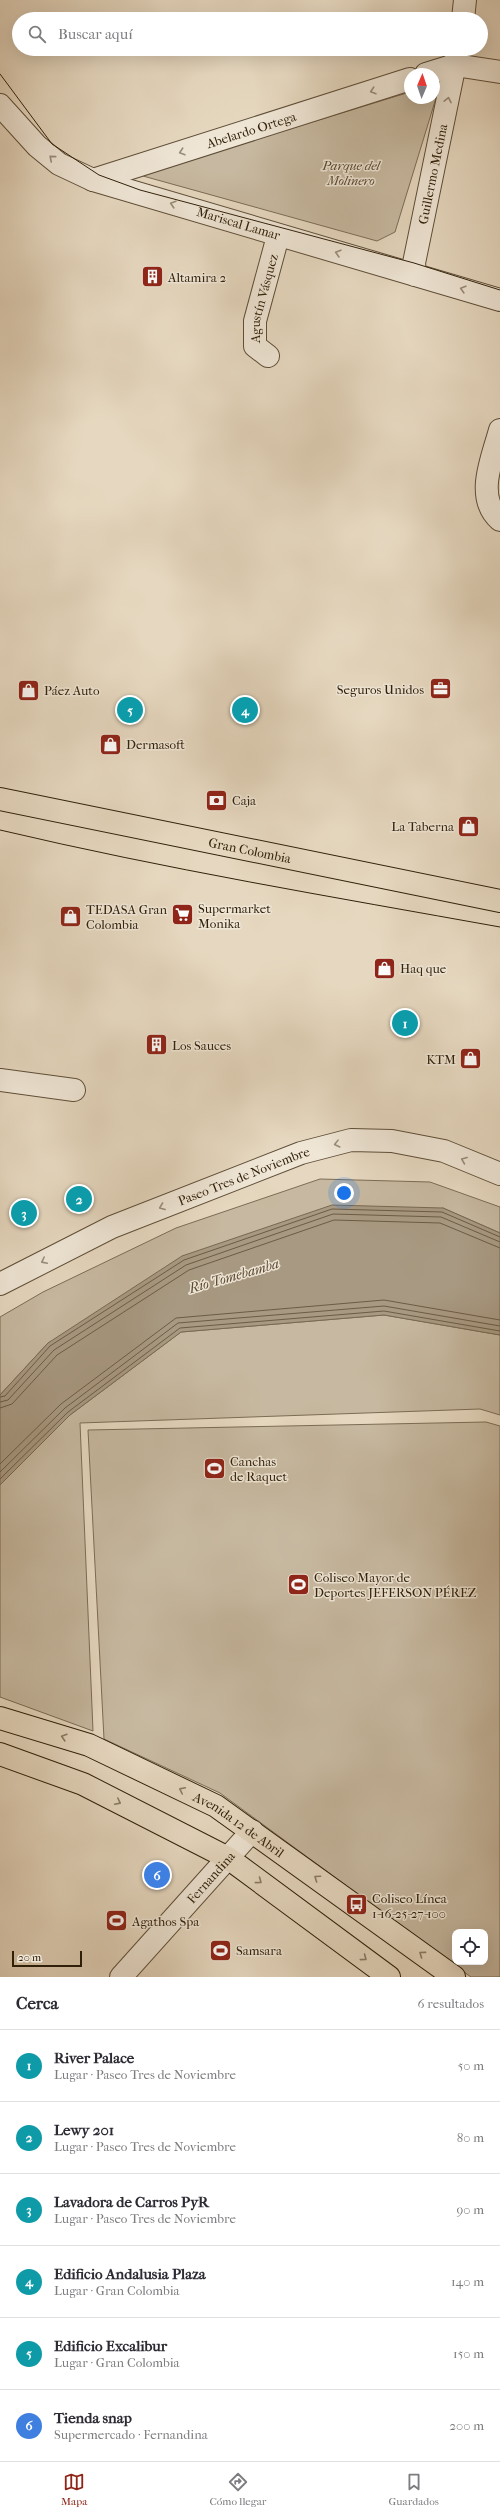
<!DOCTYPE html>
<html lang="es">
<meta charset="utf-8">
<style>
body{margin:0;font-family:"IM FELL French Canon",serif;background:#f2f2f3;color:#2b2b33}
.controls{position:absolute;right:12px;bottom:12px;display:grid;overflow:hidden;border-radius:8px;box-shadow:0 4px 16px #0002}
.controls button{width:36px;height:36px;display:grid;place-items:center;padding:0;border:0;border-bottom:1px solid #e1e1e2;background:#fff;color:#2b2b33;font:20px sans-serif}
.compass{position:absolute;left:404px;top:68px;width:36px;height:36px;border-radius:50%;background:#fff;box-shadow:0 4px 16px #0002;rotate:2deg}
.scale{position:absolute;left:12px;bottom:10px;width:70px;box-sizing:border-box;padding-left:4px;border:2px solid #30200a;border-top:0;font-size:11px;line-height:14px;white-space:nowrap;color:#30200a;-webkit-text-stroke:3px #efe6d6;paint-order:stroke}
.you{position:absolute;left:344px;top:1193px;width:14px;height:14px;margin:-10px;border:3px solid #fff;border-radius:50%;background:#1a73e8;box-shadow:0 0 0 6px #1a73e833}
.badge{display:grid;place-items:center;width:26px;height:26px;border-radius:50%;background:#8f2418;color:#fff;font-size:13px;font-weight:700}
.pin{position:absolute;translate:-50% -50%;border:2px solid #fff;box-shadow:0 1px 4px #0006}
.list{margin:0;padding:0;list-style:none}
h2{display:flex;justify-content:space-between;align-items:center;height:52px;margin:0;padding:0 16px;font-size:17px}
h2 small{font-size:13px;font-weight:400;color:#7c7c81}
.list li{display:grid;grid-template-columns:26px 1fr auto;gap:12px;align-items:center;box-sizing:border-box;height:72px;padding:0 16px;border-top:1px solid #e1e1e2}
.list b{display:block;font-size:15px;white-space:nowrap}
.list p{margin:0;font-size:13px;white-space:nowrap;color:#7c7c81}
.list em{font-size:13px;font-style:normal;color:#7c7c81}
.icon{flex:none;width:22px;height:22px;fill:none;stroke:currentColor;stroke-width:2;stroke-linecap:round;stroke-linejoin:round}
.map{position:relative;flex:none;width:500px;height:1977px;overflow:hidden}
.search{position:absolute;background:#fff;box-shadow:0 4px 16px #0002;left:12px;right:12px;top:12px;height:44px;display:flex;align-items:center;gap:10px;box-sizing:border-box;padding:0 14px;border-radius:22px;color:#7c7c81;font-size:15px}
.sheet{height:484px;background:#fff}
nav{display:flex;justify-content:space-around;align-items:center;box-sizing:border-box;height:56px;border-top:1px solid #e1e1e2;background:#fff;font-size:11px;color:#7c7c81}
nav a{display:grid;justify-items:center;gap:2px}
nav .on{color:#8f2418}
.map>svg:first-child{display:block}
.green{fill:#c7b9a1;stroke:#7c6c56;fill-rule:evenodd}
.water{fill:#a89982;stroke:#786952}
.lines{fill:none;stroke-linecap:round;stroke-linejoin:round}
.shore{stroke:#6c5c46;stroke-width:1}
.minor-casing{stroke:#5e4e38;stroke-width:24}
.major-casing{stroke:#30200a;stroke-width:24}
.minor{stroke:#efe6d6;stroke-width:22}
.major{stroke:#e6d8c0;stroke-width:22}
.tram{stroke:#30200a;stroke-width:1}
.oneway{stroke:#998d7a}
.oneway2{stroke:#8b7c65}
.labels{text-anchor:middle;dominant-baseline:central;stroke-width:3;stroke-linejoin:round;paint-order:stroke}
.street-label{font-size:13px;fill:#30200a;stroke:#efe6d6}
.park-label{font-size:13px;font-style:italic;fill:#564630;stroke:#efe6d6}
.poi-label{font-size:13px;fill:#30200a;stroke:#efe6d6;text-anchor:start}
.water-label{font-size:14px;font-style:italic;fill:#5a4a34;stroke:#efe6d6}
</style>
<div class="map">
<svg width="500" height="1977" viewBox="0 0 500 1977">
<rect width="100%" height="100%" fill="#e6d8c0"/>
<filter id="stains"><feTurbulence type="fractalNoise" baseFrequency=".005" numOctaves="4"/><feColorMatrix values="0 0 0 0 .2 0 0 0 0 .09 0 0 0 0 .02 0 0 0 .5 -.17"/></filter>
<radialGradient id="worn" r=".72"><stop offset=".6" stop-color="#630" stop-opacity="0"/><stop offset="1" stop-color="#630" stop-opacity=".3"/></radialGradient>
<g class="green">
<polygon points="434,89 436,92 436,98 395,232 377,241 143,176 143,174 410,92 410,98 434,98"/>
<polygon points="320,1179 430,1182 500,1207 500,1233 443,1208 48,1343 0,1395 0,1317 43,1292 176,1228"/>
<polygon points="384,1315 500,1335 500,1415 480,1409 80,1423 93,1731 0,1697 0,1485 70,1415 181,1332"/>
<path d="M486,1422L500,1426V1977H471L220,1793L104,1739L88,1430ZM455,1932H485V1962H455Z"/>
</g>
<polygon class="water" points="332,1205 443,1208 500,1233 500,1335 384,1315 181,1332 70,1415 0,1485 0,1395 48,1343 182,1256"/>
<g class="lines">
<g class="shore">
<polyline points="0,1397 5,1396 50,1346 184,1260 332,1209 442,1212 500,1237"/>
<polyline points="0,1402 8,1400 54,1350 186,1265 333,1214 441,1217 500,1242"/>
<polyline points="0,1408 12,1404 57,1355 189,1270 334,1220 440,1223 500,1248"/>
<polyline points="0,1464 61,1404 176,1318 384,1300 500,1320"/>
<polyline points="0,1472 65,1408 178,1323 384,1306 500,1326"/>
<polyline points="0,1479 68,1412 180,1328 384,1311 500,1331"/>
</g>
<defs>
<g id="minor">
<polyline points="463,19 465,0"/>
<polyline points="426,74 455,65 500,72"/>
<path id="s1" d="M0,105L37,146L59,164L93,180L500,300"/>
<path id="s2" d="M93,180L410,79"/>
<path id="s3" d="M415,275L414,263L458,49"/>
<path id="s4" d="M268,356L255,346V321L278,236"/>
<path d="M500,430C493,457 474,497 500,520"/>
<polyline points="0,1080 74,1090"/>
<path id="s5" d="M0,1284L112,1227L301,1153L351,1140L392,1141L444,1151L500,1174"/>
<path id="s6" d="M121,1977L252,1831"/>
</g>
<g id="major">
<path id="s7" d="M0,799L500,901"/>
<path id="s8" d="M0,1718L89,1745L216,1806L454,1977"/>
<polyline points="0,1754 83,1784 228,1858 389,1977"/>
</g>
</defs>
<use href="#minor" class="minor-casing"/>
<use href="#major" class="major-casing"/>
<use href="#minor" class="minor"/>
<use href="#major" class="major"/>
<g class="tram">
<polyline points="0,74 52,144 99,175 140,190 414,263 500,290"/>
<path d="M0,830C165,869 333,897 500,927"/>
</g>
</g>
<defs><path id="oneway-chevron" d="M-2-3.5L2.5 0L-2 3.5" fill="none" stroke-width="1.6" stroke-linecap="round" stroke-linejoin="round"/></defs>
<g class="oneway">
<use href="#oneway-chevron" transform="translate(373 91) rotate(162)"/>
<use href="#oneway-chevron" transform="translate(448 100) rotate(-78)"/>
<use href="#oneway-chevron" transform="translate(182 152) rotate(162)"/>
<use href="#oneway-chevron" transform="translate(52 158) rotate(-140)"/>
<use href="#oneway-chevron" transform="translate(173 204) rotate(-163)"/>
<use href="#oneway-chevron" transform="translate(338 253) rotate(-164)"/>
<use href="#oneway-chevron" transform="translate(463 289) rotate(-164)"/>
<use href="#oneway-chevron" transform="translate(337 1144) rotate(166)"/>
<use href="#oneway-chevron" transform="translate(464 1160) rotate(-158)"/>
<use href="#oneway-chevron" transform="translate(162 1207) rotate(159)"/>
<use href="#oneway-chevron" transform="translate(44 1261) rotate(153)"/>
</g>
<g class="oneway2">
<use href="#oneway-chevron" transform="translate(64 1737) rotate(-163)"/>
<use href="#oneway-chevron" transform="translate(182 1790) rotate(-154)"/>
<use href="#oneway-chevron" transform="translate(118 1802) rotate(27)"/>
<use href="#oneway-chevron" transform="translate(317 1878) rotate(-145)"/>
<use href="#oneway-chevron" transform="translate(259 1881) rotate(37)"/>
<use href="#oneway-chevron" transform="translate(422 1954) rotate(-144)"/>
<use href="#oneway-chevron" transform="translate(364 1958) rotate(37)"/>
</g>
<defs>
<symbol id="building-square" viewBox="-11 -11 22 22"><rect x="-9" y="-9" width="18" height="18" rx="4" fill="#8f2418" stroke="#efe6d6"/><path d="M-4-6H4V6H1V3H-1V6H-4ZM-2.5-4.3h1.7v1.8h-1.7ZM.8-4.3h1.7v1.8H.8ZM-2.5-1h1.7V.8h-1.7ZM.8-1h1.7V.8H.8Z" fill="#fff"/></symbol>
<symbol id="office-square" viewBox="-11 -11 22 22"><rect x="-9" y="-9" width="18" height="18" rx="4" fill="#8f2418" stroke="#efe6d6"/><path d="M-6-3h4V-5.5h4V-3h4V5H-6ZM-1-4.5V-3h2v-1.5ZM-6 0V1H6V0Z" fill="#fff"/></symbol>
<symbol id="shop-square" viewBox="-11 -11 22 22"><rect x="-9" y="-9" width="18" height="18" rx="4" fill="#8f2418" stroke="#efe6d6"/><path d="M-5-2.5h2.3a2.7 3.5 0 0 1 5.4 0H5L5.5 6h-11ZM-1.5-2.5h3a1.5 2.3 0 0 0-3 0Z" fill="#fff"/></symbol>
<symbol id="bank-square" viewBox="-11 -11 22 22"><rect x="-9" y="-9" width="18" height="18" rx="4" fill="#8f2418" stroke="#efe6d6"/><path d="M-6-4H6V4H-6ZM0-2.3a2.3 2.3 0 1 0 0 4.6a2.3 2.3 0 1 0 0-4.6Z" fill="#fff"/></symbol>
<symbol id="supermarket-square" viewBox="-11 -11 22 22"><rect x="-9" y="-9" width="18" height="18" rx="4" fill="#8f2418" stroke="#efe6d6"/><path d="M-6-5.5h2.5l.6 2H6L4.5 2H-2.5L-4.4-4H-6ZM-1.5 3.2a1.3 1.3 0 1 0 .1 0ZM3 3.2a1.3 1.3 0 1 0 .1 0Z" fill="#fff"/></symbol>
<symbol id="stadium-square" viewBox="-11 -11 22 22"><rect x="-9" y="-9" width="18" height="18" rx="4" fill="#8f2418" stroke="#efe6d6"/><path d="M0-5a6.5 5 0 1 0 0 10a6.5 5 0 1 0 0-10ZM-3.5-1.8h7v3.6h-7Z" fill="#fff"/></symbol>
<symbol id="bus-square" viewBox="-11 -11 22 22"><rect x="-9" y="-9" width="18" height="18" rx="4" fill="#8f2418" stroke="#efe6d6"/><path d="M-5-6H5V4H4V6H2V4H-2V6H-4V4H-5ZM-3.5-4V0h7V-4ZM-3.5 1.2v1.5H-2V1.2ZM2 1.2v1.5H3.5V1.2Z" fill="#fff"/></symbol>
</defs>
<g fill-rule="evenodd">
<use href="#building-square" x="140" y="264" width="25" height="25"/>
<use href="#office-square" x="428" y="676" width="25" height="25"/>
<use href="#shop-square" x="16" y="678" width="25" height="25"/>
<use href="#shop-square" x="98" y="732" width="25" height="25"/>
<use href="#bank-square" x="204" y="788" width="25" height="25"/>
<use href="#shop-square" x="456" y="814" width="25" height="25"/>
<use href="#supermarket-square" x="170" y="902" width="25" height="25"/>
<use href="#shop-square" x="58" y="904" width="25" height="25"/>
<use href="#shop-square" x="372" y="956" width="25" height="25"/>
<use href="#building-square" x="144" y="1032" width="25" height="25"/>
<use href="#shop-square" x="458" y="1046" width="25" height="25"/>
<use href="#stadium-square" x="202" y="1456" width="25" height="25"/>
<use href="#stadium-square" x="286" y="1572" width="25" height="25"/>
<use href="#bus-square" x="344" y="1892" width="25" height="25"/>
<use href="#stadium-square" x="104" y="1908" width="25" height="25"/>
<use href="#stadium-square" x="208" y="1938" width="25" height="25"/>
</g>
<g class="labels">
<g class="street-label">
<text stroke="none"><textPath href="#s2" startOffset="166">Abelardo Ortega</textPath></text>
<text stroke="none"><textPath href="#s3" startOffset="103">Guillermo Medina</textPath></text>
<text stroke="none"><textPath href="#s1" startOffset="273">Mariscal Lamar</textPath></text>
<text stroke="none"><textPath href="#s4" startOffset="65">Agustín Vásquez</textPath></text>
<text stroke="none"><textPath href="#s7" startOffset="255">Gran Colombia</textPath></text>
<text stroke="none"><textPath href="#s5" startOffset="267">Paseo Tres de Noviembre</textPath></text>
<text stroke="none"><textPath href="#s8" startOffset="263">Avenida 12 de Abril</textPath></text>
<text stroke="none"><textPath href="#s6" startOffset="134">Fernandina</textPath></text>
</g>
<g class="park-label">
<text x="351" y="165">Parque del<tspan x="351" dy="15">Molinero</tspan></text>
</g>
<g class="poi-label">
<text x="168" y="277">Altamira 2</text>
<text x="424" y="689" text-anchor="end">Seguros Unidos</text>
<text x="44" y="690">Páez Auto</text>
<text x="126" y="744">Dermasoft</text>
<text x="232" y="800">Caja</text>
<text x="454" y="826" text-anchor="end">La Taberna</text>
<text x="198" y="908">Supermarket<tspan x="198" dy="15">Monika</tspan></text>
<text x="86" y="909">TEDASA Gran<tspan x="86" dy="15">Colombia</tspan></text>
<text x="400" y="968">Haq que</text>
<text x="172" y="1045">Los Sauces</text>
<text x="456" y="1059" text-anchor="end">KTM</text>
<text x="230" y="1461">Canchas<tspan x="230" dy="15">de Raquet</tspan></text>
<text x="314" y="1577">Coliseo Mayor de<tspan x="314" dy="15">Deportes JEFERSON PÉREZ</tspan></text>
<text x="372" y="1898">Coliseo Línea<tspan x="372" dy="15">1-16-25-27-100</tspan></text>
<text x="132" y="1921">Agathos Spa</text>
<text x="236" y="1950">Samsara</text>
</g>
<g class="water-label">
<text transform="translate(234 1276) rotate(-16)">Río Tomebamba</text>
</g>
</g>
<rect width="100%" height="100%" filter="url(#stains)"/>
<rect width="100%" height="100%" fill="url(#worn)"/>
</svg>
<div class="controls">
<button><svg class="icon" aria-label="locate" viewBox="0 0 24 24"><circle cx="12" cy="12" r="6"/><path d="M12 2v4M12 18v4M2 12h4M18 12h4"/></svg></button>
</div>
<svg class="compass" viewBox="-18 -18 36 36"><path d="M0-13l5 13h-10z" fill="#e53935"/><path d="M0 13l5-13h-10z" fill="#7c7c81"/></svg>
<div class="scale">20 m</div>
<div class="you"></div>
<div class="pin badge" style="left:405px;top:1023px;background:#0f9aa8">1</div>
<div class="pin badge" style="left:79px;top:1199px;background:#0f9aa8">2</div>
<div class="pin badge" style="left:24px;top:1213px;background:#0f9aa8">3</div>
<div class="pin badge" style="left:245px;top:710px;background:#0f9aa8">4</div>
<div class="pin badge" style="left:130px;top:710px;background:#0f9aa8">5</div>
<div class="pin badge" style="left:157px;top:1875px;background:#3f7fe0">6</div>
<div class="search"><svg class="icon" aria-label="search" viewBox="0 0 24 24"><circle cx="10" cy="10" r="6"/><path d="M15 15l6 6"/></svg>Buscar aquí</div>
</div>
<section class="sheet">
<h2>Cerca<small>6 resultados</small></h2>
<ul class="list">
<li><span class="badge" style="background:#0f9aa8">1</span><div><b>River Palace</b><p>Lugar · Paseo Tres de Noviembre</p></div><em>50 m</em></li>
<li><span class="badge" style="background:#0f9aa8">2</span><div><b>Lewy 201</b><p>Lugar · Paseo Tres de Noviembre</p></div><em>80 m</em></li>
<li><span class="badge" style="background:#0f9aa8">3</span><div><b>Lavadora de Carros PyR</b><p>Lugar · Paseo Tres de Noviembre</p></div><em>90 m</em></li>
<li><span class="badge" style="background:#0f9aa8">4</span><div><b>Edificio Andalusia Plaza</b><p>Lugar · Gran Colombia</p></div><em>140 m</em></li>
<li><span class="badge" style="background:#0f9aa8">5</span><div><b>Edificio Excalibur</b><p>Lugar · Gran Colombia</p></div><em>150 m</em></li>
<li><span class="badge" style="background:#3f7fe0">6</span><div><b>Tienda snap</b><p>Supermercado · Fernandina</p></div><em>200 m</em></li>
</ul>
</section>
<nav>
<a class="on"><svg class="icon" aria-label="map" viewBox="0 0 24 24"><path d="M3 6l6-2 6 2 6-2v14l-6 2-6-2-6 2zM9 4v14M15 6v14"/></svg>Mapa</a>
<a><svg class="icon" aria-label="directions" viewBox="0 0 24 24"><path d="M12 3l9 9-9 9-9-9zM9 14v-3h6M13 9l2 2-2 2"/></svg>Cómo llegar</a>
<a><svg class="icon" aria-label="saved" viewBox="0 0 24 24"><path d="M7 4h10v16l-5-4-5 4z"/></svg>Guardados</a>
</nav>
